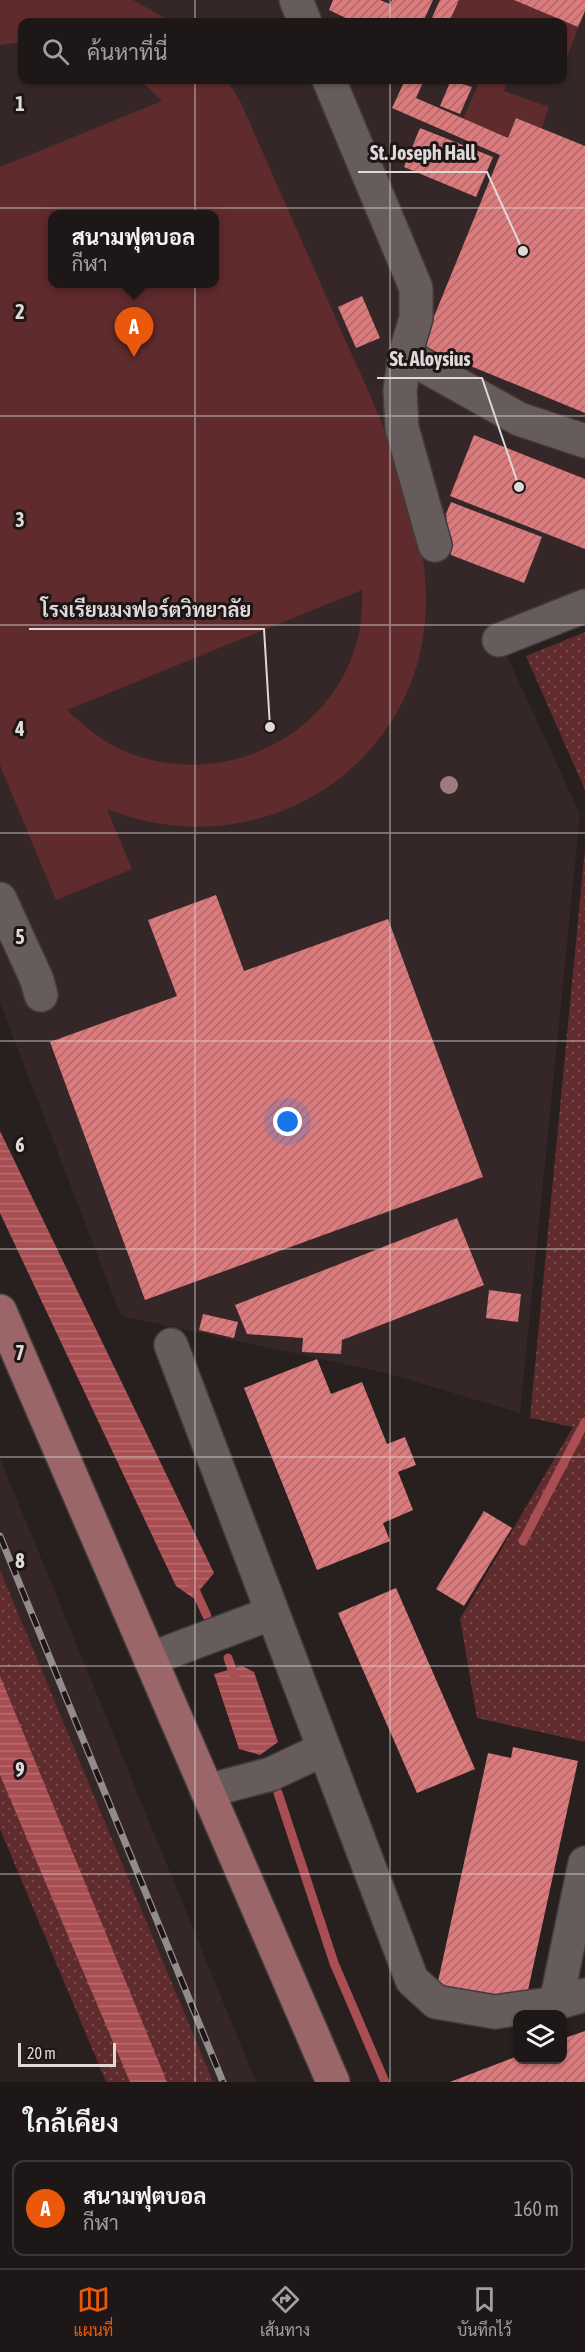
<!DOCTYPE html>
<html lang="th">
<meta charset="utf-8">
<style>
body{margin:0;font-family:"Asap Condensed",Sarabun,sans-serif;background:#262020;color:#f1f3f6}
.controls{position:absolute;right:18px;bottom:18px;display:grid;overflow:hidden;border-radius:12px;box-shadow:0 2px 4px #0004}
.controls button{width:54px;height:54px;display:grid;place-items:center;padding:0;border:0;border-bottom:2px solid #3c3636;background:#1e1717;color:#f1f3f6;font:30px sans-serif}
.scale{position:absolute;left:18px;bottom:15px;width:98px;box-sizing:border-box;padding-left:6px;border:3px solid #dfd9d9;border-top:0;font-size:16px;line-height:21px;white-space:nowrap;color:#dfd9d9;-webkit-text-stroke:4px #1e1616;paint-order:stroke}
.you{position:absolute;left:288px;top:1122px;width:21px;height:21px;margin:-15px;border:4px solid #fff;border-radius:50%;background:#1a73e8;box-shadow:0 0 0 9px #1a73e833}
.badge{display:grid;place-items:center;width:39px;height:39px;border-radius:50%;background:#ea580c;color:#fff;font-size:20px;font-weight:700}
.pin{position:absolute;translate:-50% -50px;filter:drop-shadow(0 2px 3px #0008)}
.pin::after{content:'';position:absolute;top:32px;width:21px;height:18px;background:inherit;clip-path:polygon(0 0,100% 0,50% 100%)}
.popup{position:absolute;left:48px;top:210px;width:171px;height:78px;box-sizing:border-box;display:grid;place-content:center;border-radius:12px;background:#1e1717;filter:drop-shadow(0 2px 4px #0005);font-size:20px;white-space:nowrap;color:#a19fa1}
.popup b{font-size:22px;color:#f1f3f6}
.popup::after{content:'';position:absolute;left:50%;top:100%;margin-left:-12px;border:12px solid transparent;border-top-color:#1e1717}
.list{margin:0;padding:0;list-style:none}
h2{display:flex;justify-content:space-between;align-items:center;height:78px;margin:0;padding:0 24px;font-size:26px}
h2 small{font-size:20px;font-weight:400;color:#a19fa1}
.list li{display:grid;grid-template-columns:39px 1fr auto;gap:18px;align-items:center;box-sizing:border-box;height:96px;margin:0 12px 12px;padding:0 12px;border:2px solid #3c3636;border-radius:12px}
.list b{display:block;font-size:22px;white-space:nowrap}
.list p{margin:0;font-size:20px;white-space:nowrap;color:#a19fa1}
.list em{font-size:20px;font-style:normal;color:#a19fa1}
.icon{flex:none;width:33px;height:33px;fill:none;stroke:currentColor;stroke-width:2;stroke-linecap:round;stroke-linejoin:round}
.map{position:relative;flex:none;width:585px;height:2082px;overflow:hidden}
.search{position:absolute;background:#1e1717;box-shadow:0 2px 4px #0004;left:18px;right:18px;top:18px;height:66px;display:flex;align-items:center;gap:15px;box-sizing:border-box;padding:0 21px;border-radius:12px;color:#a19fa1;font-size:22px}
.sheet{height:186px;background:#1e1717}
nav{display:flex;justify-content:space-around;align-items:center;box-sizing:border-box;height:84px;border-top:2px solid #3c3636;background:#1e1717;font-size:16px;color:#a19fa1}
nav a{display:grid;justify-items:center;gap:3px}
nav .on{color:#ea580c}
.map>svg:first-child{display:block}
.built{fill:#352727;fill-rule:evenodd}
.grass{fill:url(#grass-dots)}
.garden{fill:#602b2d;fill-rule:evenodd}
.water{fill:url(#water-rules)}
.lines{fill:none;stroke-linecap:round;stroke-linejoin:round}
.stream{stroke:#a94e52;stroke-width:9}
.building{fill:url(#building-hatch)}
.minor-casing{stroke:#423b3b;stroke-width:36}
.major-casing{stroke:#423b3b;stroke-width:36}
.minor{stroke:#665c5c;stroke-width:33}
.major{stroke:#9a6667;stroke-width:33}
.rail-casing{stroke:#938c8c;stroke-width:7}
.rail{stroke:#1e1616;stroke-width:4.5;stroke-dasharray:14;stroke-linecap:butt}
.tree{fill:#9e7c7c}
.grid{fill:none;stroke:#dfd9d9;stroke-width:1.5;stroke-opacity:0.55}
.grid-label{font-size:20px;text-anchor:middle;font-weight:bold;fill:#dfd9d9;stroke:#1e1616;stroke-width:6;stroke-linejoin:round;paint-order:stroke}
.leader{fill:none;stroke:#dfd9d9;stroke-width:2}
.callout-dot{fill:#dfd9d9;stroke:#1e1616;stroke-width:2}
.callout-label{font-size:20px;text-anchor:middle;font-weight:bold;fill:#dfd9d9;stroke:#1e1616;stroke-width:6;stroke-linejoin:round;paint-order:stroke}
</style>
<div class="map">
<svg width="585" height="2082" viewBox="0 0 585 2082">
<defs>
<pattern id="grass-dots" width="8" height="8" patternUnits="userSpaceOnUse" patternTransform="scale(1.5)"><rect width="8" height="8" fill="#602b2d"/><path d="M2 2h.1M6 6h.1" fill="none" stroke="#76494b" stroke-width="1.8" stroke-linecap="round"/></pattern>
<pattern id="water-rules" width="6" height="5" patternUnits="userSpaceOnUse" patternTransform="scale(1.5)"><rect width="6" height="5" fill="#a94e52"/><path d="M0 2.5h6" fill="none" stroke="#b86f72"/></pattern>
<pattern id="building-hatch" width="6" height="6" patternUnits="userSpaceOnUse" patternTransform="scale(1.5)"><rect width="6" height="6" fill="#dc7b7d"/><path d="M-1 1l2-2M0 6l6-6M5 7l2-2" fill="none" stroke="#ae6a6b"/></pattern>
</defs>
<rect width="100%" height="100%" fill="#281f1f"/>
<g class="built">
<path d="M0,0H585V593L495,630L580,814L520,1413L386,1373L121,1316L0,1003ZM22,22H562V80H22ZM53,214H215V284H53Z"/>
<polygon points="0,1458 256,2082 183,2082 0,1616"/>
</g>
<g class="grass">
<polygon points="585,632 585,790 526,656"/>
<polygon points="585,848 585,1742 477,1718 460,1619 573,1427 530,1418"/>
<polygon points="0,1570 213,2082 106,2082 0,1829"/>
</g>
<g class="garden">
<polygon points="0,0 133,0 172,22 22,22 22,42 0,45"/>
<polygon points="459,0 514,0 578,27 563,70 562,22 449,22"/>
<path d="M140,80H227L240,101C274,177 307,253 340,328C390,442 464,578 403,701C384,738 356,770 320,792C255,832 178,837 107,809L132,869L56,900L0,765V167L162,101ZM53,214H215V284H53ZM362,590C369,711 247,794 134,755C108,746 87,729 67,710Z"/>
<polygon points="466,80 508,80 504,91 549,107 542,128 516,118 508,138 463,119 478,85"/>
</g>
<g class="water">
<polygon points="0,1131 214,1573 193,1598 176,1586 0,1213"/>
<polygon points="242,1666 254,1672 278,1742 260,1755 239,1749 214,1674"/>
<polygon points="0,1676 167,2082 130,2082 0,1775"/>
</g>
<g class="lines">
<g class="stream">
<polyline points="523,1541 585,1422"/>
<polyline points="192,1583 207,1616"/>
<polyline points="228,1658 235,1678"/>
<polyline points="278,1793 334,1963 385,2082"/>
</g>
</g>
<g class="building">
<polygon points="333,0 380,0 390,4 392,0 433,0 423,22 354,22 329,10"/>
<polygon points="440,0 459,0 449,22 430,22"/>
<polygon points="514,0 585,0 585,11 578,27"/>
<polygon points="405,80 424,80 416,98 508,138 516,118 585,146 585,413 422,346 500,155 392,108"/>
<polygon points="451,80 472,87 460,114 440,106"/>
<polygon points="420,128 493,157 476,197 404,167"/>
<polygon points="362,296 380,338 356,348 338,307"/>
<polygon points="474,435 585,479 585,549 450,496"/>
<polygon points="451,502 542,537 524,583 451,555 446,514"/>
<polygon points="216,895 244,971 388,919 483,1177 145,1300 50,1042 177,996 148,920"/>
<polygon points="457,1218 484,1285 342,1340 341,1354 302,1352 303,1338 247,1334 235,1305"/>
<polygon points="489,1290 521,1294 518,1322 486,1318"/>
<polygon points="203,1314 238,1322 234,1338 199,1330"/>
<polygon points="317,1359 331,1394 362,1382 387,1444 405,1437 416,1465 398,1472 413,1510 383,1523 390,1541 317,1570 244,1388"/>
<polygon points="484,1511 512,1528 464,1606 436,1589"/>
<polygon points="396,1588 475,1769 417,1793 338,1613"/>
<polygon points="513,1747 578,1761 525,2004 437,1986 488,1753 511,1758"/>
<polygon points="585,2031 585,2082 450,2082 518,2056 518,2060 562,2060 562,2039"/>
</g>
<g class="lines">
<defs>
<g id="minor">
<polyline points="296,0 305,22"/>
<polyline points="329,80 416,288 416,318 405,355 400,390 402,428 435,545"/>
<polyline points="405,355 519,419 585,441"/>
<polyline points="499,640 585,606"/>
<polyline points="0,899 37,980 41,995"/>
<polyline points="171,1345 412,1980 436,2002 495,2012 556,2003"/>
<polyline points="150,1659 272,1613"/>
<polyline points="207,1791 271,1774 324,1749"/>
<polyline points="585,1863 556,2003 585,1995"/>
</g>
<polyline id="major" points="0,1311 333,2082"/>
</defs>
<use href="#minor" class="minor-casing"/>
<use href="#major" class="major-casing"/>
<use href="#minor" class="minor"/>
<use href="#major" class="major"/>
<defs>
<polyline id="rail" points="0,1536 223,2082"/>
</defs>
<use href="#rail" class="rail-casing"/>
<use href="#rail" class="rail"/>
</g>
<circle class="tree" cx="449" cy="785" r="9"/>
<path class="grid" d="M195,0V22M390,0V22M195,80V2082M390,80V2082M0,208H585M0,416H585M0,625H585M0,833H585M0,1041H585M0,1249H585M0,1457H585M0,1666H585M0,1874H585"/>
<g class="grid-label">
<text x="20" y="111">1</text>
<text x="20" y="319">2</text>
<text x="20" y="527">3</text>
<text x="20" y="736">4</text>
<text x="20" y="944">5</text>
<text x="20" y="1152">6</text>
<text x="20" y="1360">7</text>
<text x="20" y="1568">8</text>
<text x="20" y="1777">9</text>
</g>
<path class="leader" d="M523 251L487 172H358M519 487L482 378H377M270 727L264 629H29"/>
<g class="callout-dot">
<circle cx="523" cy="251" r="6"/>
<circle cx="519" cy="487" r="6"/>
<circle cx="270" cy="727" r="6"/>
</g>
<g class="callout-label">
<text x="423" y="160">St. Joseph Hall</text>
<text x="430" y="366">St. Aloysius</text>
<text x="146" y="617">โรงเรียนมงฟอร์ตวิทยาลัย</text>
</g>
</svg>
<div class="controls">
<button><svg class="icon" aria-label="layers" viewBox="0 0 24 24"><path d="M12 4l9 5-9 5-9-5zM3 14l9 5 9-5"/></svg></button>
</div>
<div class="scale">20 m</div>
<div class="you"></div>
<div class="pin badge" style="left:134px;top:357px">A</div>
<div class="popup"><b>สนามฟุตบอล</b>กีฬา</div>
<div class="search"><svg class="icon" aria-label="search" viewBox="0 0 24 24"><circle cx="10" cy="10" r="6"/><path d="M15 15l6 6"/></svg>ค้นหาที่นี่</div>
</div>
<section class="sheet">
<h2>ใกล้เคียง<small></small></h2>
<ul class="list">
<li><span class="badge">A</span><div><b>สนามฟุตบอล</b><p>กีฬา</p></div><em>160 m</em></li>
</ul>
</section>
<nav>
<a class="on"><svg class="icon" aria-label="map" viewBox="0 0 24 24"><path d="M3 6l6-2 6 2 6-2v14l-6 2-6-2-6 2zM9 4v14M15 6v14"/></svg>แผนที่</a>
<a><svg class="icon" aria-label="directions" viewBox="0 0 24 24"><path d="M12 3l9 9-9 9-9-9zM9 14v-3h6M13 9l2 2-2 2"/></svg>เส้นทาง</a>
<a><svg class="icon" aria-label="saved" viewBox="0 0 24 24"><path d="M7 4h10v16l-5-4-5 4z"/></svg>บันทึกไว้</a>
</nav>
